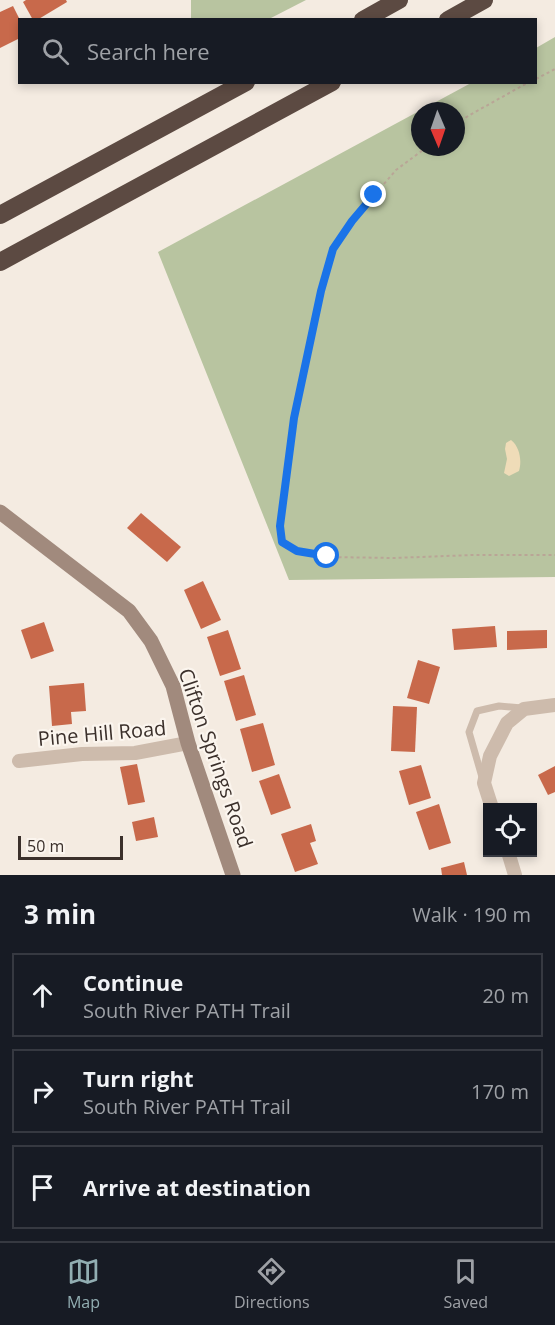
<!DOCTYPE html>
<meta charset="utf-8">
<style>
body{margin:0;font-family:"Open Sans",sans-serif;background:#242831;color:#f1f3f6}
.controls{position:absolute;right:18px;bottom:18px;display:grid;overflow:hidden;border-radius:0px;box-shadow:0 3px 9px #0003}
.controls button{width:54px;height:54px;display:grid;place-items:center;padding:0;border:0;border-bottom:2px solid #363941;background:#171b24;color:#f1f3f6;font:30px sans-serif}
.compass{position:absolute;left:411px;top:102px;width:54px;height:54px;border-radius:50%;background:#171b24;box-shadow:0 3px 9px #0003;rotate:178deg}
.scale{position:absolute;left:18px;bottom:15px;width:105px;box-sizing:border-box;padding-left:6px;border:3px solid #3b302b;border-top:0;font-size:16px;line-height:21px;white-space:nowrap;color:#3b302b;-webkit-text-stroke:4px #fbf5ee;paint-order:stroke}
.stop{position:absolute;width:18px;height:18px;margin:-14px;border:4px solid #1a73e8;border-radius:50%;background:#fff}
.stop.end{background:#1a73e8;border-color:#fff;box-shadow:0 2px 6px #0008}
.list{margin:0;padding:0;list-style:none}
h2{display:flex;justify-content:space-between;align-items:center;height:78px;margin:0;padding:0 24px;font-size:26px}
h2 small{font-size:20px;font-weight:400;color:#9ea1a6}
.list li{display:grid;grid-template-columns:39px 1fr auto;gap:18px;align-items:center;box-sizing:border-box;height:84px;margin:0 12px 12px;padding:0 12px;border:2px solid #363941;border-radius:0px}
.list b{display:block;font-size:22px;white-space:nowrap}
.list p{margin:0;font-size:20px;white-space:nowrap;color:#9ea1a6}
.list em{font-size:20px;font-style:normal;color:#9ea1a6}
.icon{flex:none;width:33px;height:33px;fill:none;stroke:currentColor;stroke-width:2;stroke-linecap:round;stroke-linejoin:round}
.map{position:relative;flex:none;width:555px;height:875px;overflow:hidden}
.search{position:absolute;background:#171b24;box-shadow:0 3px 9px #0003;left:18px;right:18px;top:18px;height:66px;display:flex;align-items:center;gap:15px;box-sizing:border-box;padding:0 21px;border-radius:0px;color:#9ea1a6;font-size:22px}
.sheet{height:366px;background:#171b24}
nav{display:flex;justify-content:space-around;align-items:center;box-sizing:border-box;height:84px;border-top:2px solid #363941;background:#171b24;font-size:16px;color:#9ea1a6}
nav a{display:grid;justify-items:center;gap:3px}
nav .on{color:#92aeb2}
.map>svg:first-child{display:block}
.green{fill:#b8c4a0;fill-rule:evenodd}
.sand{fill:#efdcb8}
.building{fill:#c8694b}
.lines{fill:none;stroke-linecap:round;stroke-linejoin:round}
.path{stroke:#b9a596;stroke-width:2;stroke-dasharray:3 3;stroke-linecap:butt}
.lane{stroke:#cdbbac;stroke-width:7}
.street{stroke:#cdbbac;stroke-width:14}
.secondary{stroke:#a18a7d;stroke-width:15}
.highway{stroke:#5c4a42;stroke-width:18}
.route{stroke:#1a73e8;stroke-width:8}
.labels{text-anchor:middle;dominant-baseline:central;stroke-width:4.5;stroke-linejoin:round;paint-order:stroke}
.street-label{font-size:20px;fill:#3b302b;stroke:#fbf5ee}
</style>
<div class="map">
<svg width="555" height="875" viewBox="0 0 555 875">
<rect width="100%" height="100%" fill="#f4ebe1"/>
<g class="green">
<polygon points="191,0 306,0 269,19 191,20"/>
<path d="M555,37V577L289,580L158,252L471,83L536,82V48ZM420,111H456V147H420Z"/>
</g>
<path class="sand" d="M511,440C520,447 522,461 519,471L509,476L504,473L507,459L505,449L506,443Z"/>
<g class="building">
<polygon points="26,0 66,0 67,2 37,20 33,20 23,2"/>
<polygon points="13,6 20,20 20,38 0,48 0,12"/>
<polygon points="141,513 181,547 167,562 127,528"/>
<polygon points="203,581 221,620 201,629 184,590"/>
<polygon points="44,622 54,651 31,659 21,630"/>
<polygon points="495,626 497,647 454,650 452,629"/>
<polygon points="228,630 241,669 220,676 207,637"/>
<polygon points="547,630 547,648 507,650 507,631"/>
<polygon points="418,660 440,667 429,704 407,698"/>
<polygon points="244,675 256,715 236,721 224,681"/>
<polygon points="84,683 86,711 71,712 72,724 52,726 49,686"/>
<polygon points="393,706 417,707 415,752 391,751"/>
<polygon points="263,723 275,765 252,772 240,729"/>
<polygon points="137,764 145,802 128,805 120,767"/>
<polygon points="421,765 431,798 409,805 399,771"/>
<polygon points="555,766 555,792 548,795 538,775"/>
<polygon points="279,774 291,808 271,815 259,781"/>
<polygon points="439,804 451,843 429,850 416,812"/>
<polygon points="154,817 158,837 136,841 132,822"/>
<polygon points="311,824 316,841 310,843 318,864 295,872 281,834"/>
<polygon points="464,862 467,875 442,875 441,868"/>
</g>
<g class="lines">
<g class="path">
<polyline points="536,79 555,69"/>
<polyline points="456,125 468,116 529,82"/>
<polyline points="427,147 396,170 352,221 333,249 321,291 307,354 294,419 280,526 282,542 297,551 327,557 394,558 472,555 555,555"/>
</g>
<polyline class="lane" points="482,777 469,732 477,711 499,706 522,708"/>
<g class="street">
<polyline points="19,761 82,754 135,753 188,743"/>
<polyline points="492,808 484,783 490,756 507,723 524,709 555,705"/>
<polyline points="508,852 515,875"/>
</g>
<polyline class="secondary" points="0,512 129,611 151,641 173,686 188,743 233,875"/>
<g class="highway">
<polyline points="363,20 399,0"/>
<polyline points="448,20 484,0"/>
<polyline points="0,215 246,82"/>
<polyline points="0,262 332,82"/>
</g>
</g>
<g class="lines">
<polyline class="route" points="327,556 297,551 282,542 280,526 294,418 321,291 333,249 352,221 374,195"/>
</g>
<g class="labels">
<g class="street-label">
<text transform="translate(102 733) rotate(-5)">Pine Hill Road</text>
<text transform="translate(216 758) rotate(71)">Clifton Springs Road</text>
</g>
</g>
</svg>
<div class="controls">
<button><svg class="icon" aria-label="locate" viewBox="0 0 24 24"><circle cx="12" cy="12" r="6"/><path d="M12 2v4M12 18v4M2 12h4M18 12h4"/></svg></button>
</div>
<svg class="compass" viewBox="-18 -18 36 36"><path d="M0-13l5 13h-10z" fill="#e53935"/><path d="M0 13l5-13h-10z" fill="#9ea1a6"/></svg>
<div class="scale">50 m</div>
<div class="stop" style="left:327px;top:556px"></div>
<div class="stop end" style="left:374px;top:195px"></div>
<div class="search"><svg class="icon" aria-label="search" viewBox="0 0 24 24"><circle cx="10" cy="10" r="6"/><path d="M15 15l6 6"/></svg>Search here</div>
</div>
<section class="sheet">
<h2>3 min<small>Walk · 190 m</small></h2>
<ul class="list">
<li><svg class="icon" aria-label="ahead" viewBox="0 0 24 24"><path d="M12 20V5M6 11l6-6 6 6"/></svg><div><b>Continue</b><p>South River PATH Trail</p></div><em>20 m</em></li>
<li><svg class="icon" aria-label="right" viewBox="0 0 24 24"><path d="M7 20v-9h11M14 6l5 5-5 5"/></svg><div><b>Turn right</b><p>South River PATH Trail</p></div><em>170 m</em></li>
<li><svg class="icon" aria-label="arrive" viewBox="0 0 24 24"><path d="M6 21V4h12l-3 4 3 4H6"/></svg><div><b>Arrive at destination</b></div></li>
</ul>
</section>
<nav>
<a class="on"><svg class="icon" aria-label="map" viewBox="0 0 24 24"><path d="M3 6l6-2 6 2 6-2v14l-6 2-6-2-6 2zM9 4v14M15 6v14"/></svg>Map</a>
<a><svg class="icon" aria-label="directions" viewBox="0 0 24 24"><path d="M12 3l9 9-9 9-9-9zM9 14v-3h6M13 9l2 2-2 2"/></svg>Directions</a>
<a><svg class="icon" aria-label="saved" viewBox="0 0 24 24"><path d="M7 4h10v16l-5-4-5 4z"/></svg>Saved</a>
</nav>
